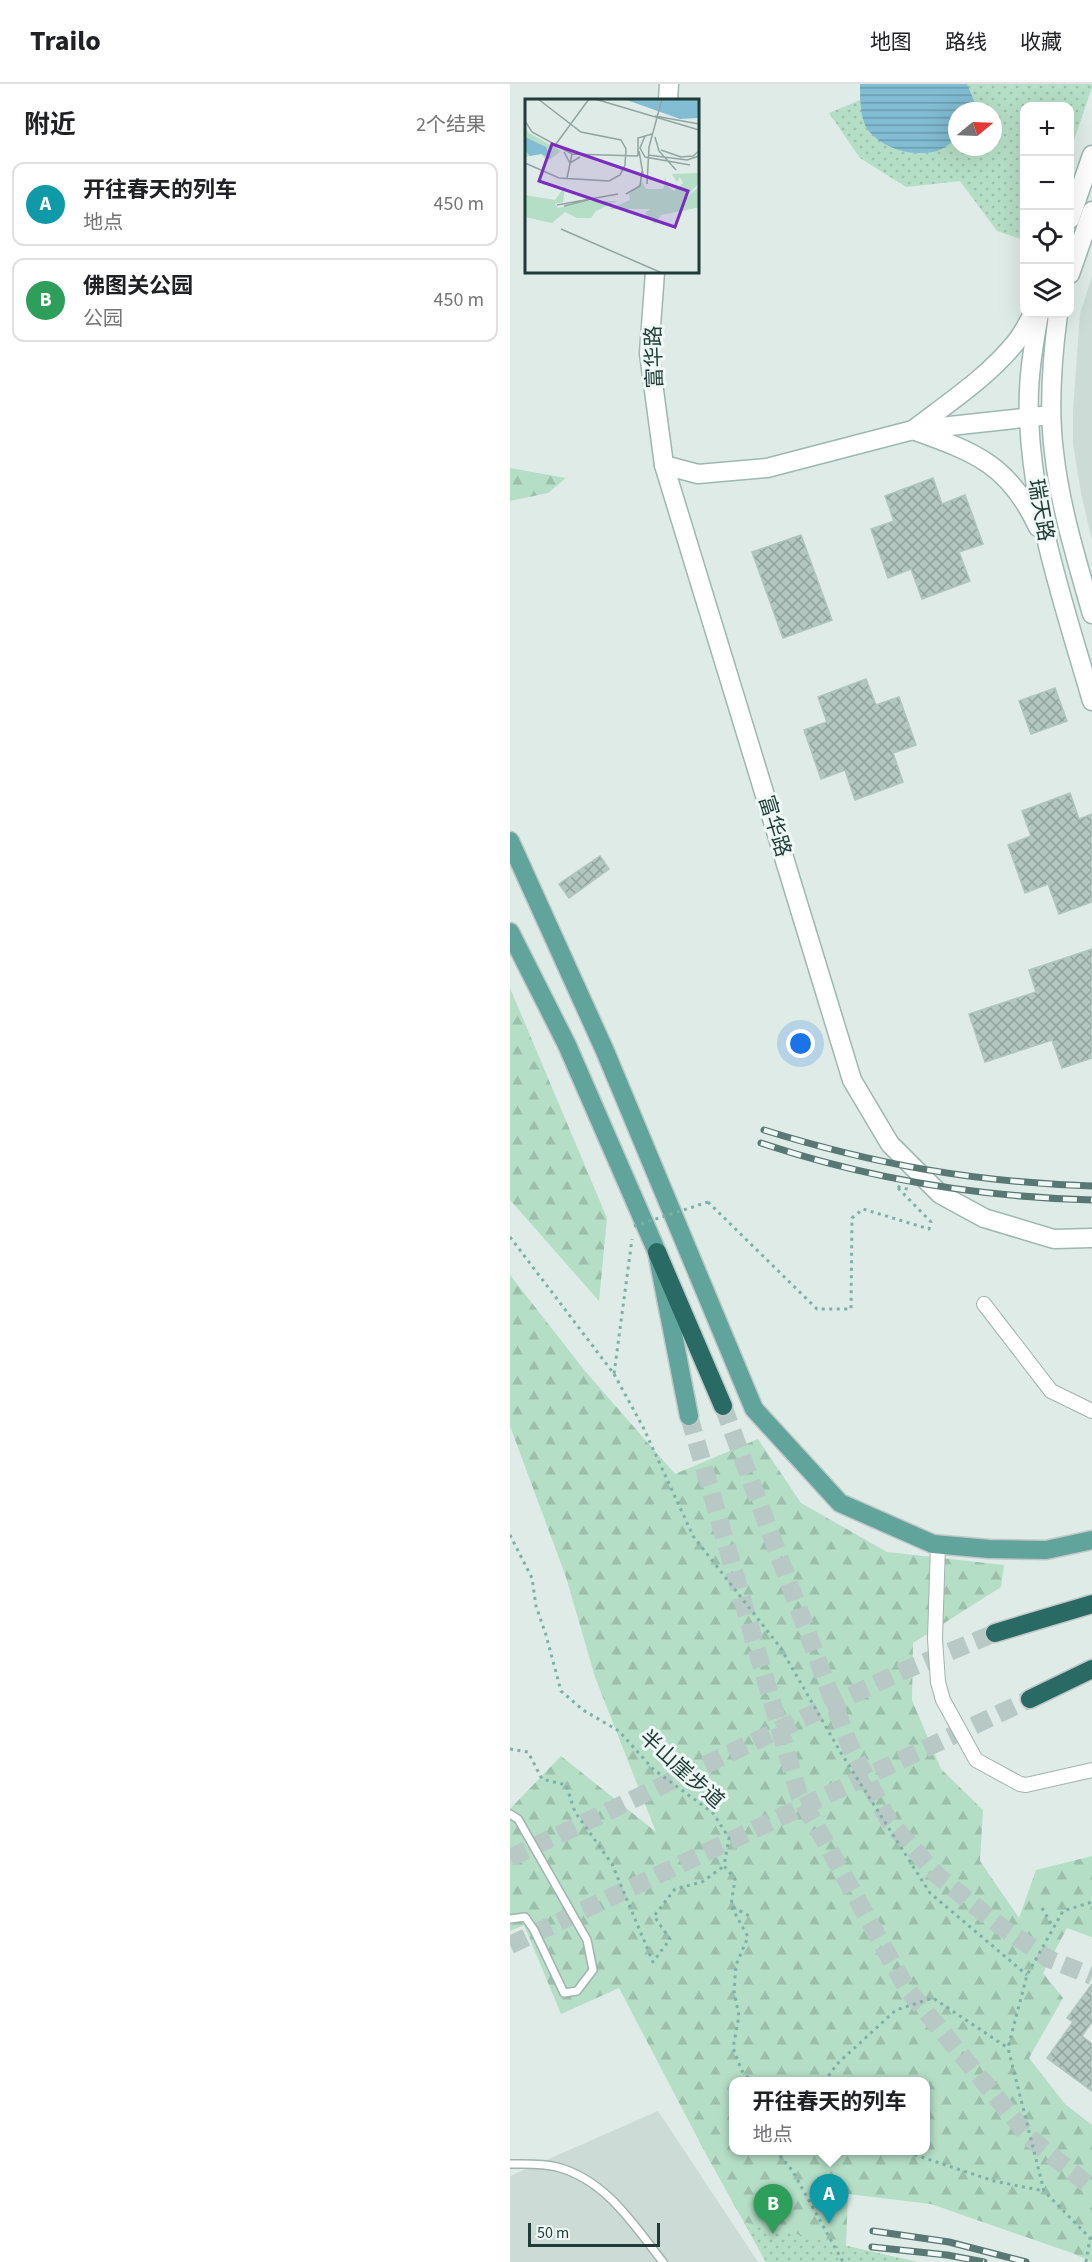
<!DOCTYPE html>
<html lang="zh">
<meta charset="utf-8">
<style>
body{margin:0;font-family:"Source Sans 3","Noto Sans SC",sans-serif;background:#f6f6f6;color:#202124}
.controls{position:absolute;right:18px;top:18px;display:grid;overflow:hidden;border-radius:12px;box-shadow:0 6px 24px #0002}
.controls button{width:54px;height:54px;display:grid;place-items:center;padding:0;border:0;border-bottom:2px solid #e0e0e0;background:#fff;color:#202124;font:30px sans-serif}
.compass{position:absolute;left:438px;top:18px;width:54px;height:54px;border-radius:50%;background:#fff;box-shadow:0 6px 24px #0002;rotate:71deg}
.scale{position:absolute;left:18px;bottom:15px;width:132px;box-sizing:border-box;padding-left:6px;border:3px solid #1f3c38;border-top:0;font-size:16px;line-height:21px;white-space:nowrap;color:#1f3c38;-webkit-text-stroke:4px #eff8f4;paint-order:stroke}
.you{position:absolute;left:291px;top:960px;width:21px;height:21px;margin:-15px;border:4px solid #fff;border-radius:50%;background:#1a73e8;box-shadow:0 0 0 9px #1a73e833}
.badge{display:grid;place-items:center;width:39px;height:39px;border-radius:50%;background:#111827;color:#fff;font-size:20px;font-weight:700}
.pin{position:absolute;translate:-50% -50px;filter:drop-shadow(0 2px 3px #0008)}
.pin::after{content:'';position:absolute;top:32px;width:21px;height:18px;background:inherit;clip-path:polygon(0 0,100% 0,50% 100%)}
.popup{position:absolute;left:219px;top:1993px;width:201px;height:78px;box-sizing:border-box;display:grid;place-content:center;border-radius:12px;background:#fff;filter:drop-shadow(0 2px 4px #0005);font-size:20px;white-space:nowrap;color:#757577}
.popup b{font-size:22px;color:#202124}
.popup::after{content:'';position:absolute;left:50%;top:100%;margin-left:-12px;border:12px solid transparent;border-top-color:#fff}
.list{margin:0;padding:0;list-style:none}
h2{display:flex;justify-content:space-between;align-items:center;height:78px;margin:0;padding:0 24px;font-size:26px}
h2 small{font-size:20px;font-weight:400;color:#757577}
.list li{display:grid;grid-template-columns:39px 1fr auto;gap:18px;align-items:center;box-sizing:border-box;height:84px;margin:0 12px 12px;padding:0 12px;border:2px solid #e0e0e0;border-radius:12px}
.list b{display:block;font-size:22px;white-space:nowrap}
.list p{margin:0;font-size:20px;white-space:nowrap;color:#757577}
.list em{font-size:20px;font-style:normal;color:#757577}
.icon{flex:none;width:33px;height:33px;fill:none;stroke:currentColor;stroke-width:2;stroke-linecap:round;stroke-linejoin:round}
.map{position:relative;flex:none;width:582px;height:2178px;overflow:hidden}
header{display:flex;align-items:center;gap:36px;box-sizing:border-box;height:84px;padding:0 30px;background:#fff;border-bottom:2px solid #e0e0e0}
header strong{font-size:28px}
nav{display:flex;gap:33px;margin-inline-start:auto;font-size:21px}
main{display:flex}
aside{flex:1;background:#fff}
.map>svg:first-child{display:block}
.built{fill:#cddbd6}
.forest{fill:url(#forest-firs);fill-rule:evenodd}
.park{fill:url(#park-dots);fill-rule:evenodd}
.water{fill:url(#water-rules)}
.building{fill:url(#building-cross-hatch);stroke:#b1c5bf;stroke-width:1.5}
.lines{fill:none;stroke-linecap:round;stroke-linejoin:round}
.primary-tunnel{stroke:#b8c8c4;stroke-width:18;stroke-dasharray:18 9;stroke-linecap:butt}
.highway-tunnel{stroke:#b8c8c4;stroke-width:18;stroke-dasharray:18 9;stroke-linecap:butt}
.lane-casing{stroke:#a1b3af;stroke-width:10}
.street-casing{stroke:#a1b3af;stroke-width:16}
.secondary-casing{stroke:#9db7b1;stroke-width:21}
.primary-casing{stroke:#c0c8c7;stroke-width:21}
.highway-casing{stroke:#c0c8c7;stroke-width:21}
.path{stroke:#7db1a7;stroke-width:3;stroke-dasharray:3 4.5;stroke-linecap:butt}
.lane{stroke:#fff;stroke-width:7}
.street{stroke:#fff;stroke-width:14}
.secondary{stroke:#fff;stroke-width:18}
.primary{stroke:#60a49b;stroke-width:18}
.highway{stroke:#296a65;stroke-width:18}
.rail-casing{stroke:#597874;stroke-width:7}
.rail{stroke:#eff8f4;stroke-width:4.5;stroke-dasharray:14;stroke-linecap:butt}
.path-bridge{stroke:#7db1a7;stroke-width:3;stroke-dasharray:3 4.5;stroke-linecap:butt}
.labels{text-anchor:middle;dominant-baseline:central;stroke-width:6;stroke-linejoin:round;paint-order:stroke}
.street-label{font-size:21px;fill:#1f3c38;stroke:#eff8f4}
.inset-road{fill:none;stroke:#92a5a1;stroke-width:1.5}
.view{fill:#7b2cbf;fill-opacity:0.15;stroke:#7b2cbf;stroke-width:3}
.inset-edge{fill:none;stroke:#1f3c38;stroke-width:3}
</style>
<header>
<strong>Trailo</strong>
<nav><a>地图</a><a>路线</a><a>收藏</a></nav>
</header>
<main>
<aside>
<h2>附近<small>2个结果</small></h2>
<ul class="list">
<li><span class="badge" style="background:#0f9aa8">A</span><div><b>开往春天的列车</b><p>地点</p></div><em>450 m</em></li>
<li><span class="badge" style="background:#2e9e5b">B</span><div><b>佛图关公园</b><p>公园</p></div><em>450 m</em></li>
</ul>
</aside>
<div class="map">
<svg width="582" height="2178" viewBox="0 0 582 2178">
<defs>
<pattern id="forest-firs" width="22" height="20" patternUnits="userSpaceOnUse" patternTransform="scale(1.5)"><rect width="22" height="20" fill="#b5dec6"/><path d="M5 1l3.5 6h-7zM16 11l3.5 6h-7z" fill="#9bbfab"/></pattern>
<pattern id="park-dots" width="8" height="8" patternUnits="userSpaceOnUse" patternTransform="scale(1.5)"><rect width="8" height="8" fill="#b5dec6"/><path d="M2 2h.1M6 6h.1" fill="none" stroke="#9bbfab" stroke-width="1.8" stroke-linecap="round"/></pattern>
<pattern id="water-rules" width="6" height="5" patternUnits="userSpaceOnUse" patternTransform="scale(1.5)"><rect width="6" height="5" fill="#82bdd4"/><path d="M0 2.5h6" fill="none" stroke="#6a9bad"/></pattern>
<pattern id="building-cross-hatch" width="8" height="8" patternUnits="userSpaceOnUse" patternTransform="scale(1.5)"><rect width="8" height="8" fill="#b4c6c0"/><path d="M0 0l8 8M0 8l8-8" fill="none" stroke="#92a29d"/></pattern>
</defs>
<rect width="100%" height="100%" fill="#deebe7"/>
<g class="built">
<polygon points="582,192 582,456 571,409 563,360 563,327 570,230"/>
<polygon points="148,2027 248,2178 0,2178 0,2092"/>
</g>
<g class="forest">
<polygon points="0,384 56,394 38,409 0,417"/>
<polygon points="0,904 97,1134 89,1217 0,1116"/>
<path d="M0,1191L75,1287L165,1390L248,1355L291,1419L377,1468L494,1481L491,1503L403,1559L402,1616L431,1685L473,1726L470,1777L509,1834L526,1786L582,1772V1853L557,1844L533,1889L553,1914L519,1974L555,2020L582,2041V2178L562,2169L421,2120L338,2110L336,2162L407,2178H256L197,2072L109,1904L51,1930L14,1841L0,1847V1725L51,1672L146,1748L85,1593L56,1493L0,1342ZM223,1998H415V2066H223Z"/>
</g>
<g class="park">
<path d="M350,0H582V3L560,68V22H514V156L487,147L450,97L396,103L350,74L319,29L350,16ZM447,27H483V63H447Z"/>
<polygon points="234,2138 407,2178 256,2178"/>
</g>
<path class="water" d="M350,0H457L464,17L463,27H447V55C441,59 433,65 427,67C403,73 374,66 358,46C350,35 350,13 350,0Z"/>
<g class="building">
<polygon points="423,394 432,420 455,411 473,460 449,468 460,497 412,515 401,485 378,494 361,445 384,437 375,412"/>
<polygon points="291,451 322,536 273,554 242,468"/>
<polygon points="356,595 366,621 389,613 406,661 383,669 393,698 345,716 335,686 311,695 294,646 317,638 308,613"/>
<polygon points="545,604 557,637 521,650 509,617"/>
<polygon points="560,709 569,735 582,730 582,818 549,830 538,800 515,809 498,761 521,752 512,727"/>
<polygon points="90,772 99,785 59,814 49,800"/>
<polygon points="582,865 582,974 552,984 542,956 475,978 459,930 526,908 519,886"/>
<polygon points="582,1900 582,1938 572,1952 582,1960 582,2007 537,1974 563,1938 557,1934"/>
</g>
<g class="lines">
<polyline class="primary-tunnel" points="179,1332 289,1711 397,1905 520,2054 582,2104"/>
<g class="highway-tunnel">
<polyline points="213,1322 339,1660 379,1737 428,1792 486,1839 539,1875 582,1892"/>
<polyline points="0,1774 386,1590 485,1549"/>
<polyline points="0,1861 520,1615"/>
</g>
<defs>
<g id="lane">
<polyline points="0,1730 8,1735 77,1856 83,1886 67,1907 54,1909 24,1846 15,1833 0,1835"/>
<path d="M0,2080C15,2080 32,2079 47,2083C96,2096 123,2140 153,2178"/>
</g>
<g id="street">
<polyline points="474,1220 541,1307 582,1327"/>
<polyline points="428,1460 425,1555 428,1598 433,1616 466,1676 510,1700 516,1701 582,1686"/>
</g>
<g id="secondary">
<polyline points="158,16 159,0"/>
<polyline points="560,135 582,71"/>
<polyline points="145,188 139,269 154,381 342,996 380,1060 430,1110 474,1134 544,1155 582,1154"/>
<polyline points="560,190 582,127"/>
<path d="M523,230C518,239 513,249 506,258C478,293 438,319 403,346C464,368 499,380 528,443"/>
<path d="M529,230C523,264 517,299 519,335C523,432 555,524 582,617"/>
<path d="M548,230C542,275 538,322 544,368C550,423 567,477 582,530"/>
<polyline points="154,381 188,390 257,384 403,346 541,331"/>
</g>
<g id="primary">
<polyline points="0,757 95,967 244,1325 330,1419 423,1460 479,1465 536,1466 582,1456"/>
<polyline points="0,848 57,961 147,1168 179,1332"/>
</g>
<g id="highway">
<polyline points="147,1168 213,1322"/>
<polyline points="485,1549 582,1520"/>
<polyline points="520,1615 582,1585"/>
</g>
</defs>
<use href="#lane" class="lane-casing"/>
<use href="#street" class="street-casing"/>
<use href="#secondary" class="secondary-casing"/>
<use href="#primary" class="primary-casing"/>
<use href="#highway" class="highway-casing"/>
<g class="path">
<polyline points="198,1118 307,1225 341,1225 342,1134 353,1125 419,1145 421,1138 386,1102 401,1106"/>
<polyline points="0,1153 104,1290 122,1155"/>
<polyline points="104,1290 133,1343 183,1452 270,1563 331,1669 420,1809 517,1891"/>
<polyline points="0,1451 22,1494 26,1522 36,1551 51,1607 73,1626 109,1647 143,1685 203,1729 219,1754 214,1782 225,1795 221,1822 238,1853 226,1881 224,1907 229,1932 223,1964 232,1987 242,1998"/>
<polyline points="0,1665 18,1668 32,1695 56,1701 65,1728 102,1780 143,1878 160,1855 144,1832 165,1805 192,1798 214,1782"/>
<polyline points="223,1823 241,1833"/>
<polyline points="532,1824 543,1843"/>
<polyline points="314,1998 327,1980 386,1926 423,1914 498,1964"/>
<polyline points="265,2066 282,2086 333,2178"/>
<polyline points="390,2066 484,2097 534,2107"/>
<polyline points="576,2178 580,2154 534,2107 498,1964 517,1891 553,1827 582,1818"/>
</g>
<use href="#lane" class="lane"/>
<use href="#street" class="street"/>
<use href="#secondary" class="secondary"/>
<use href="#primary" class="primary"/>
<use href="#highway" class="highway"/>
<defs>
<g id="rail">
<path d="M254,1046C366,1081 465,1098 582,1102"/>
<path d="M251,1059C359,1095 469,1113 582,1116"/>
<polyline points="363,2147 439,2158 516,2178"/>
<polyline points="362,2163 437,2171 474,2178"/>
</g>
</defs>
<use href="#rail" class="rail-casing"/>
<use href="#rail" class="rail"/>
<polyline class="path-bridge" points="124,1142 198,1118"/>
</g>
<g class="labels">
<g class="street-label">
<text transform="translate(144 273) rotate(-92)">富华路</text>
<text transform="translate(531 426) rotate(80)">瑞天路</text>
<text transform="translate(265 742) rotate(73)">富华路</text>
<text transform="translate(172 1685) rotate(42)">半山崖步道</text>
</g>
</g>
<g transform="translate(15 15)">
<rect width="174" height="174" fill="#deebe7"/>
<path d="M174,74V84L154,106L174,88V108L136,116L130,125L120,114L125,110H84L105,101L104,95L117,83L121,90H136L139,89L140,78L142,87L149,92L158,84L155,78L152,83L147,75ZM40,87L38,103L30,105L33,109L59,102H92L71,112L66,119H52L40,113L27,124L0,118V96L30,101Z" fill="#b5dec6"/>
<path d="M0,29L4,34L36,52L23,62L16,55L0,58ZM174,88V108L153,113L164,96Z" fill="#b5dec6"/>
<path d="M99,0H174V19L155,20ZM0,38L21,48L26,59L16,55L5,57L0,51Z" fill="#82bdd4"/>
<path class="inset-road" d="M70,0L174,31M130,17L174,25M0,22L7,33L47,55L113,57M120,37L115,49L120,58L165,66M130,38L134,52L151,71M31,45L64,0M136,51L156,58M114,52L118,75M39,53L45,64L55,58M123,56L162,61L174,57M113,57V39L127,35M155,58L168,57L174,52M0,64L34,79L84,82L95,76L100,66L101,50L96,41L56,33L13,0M42,79L47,55M122,85L124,48L137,0M101,95L115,87L117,72M32,106L93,95M39,107L67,100M36,130L137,174"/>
<path class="view" d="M27,45L163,92L150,128L14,82Z"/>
<rect width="174" height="174" class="inset-edge"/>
</g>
</svg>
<div class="controls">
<button>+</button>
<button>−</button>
<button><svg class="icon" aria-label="locate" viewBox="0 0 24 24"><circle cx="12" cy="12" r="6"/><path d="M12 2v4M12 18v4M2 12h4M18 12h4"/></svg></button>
<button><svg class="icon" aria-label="layers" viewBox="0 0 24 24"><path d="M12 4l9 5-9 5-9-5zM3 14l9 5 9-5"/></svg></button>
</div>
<svg class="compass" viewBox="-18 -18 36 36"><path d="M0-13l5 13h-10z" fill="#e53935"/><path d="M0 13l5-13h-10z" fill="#757577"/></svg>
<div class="scale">50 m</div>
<div class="you"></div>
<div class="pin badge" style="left:319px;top:2140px;background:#0f9aa8">A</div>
<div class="popup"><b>开往春天的列车</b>地点</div>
<div class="pin badge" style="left:263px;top:2150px;background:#2e9e5b">B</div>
</div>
</main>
